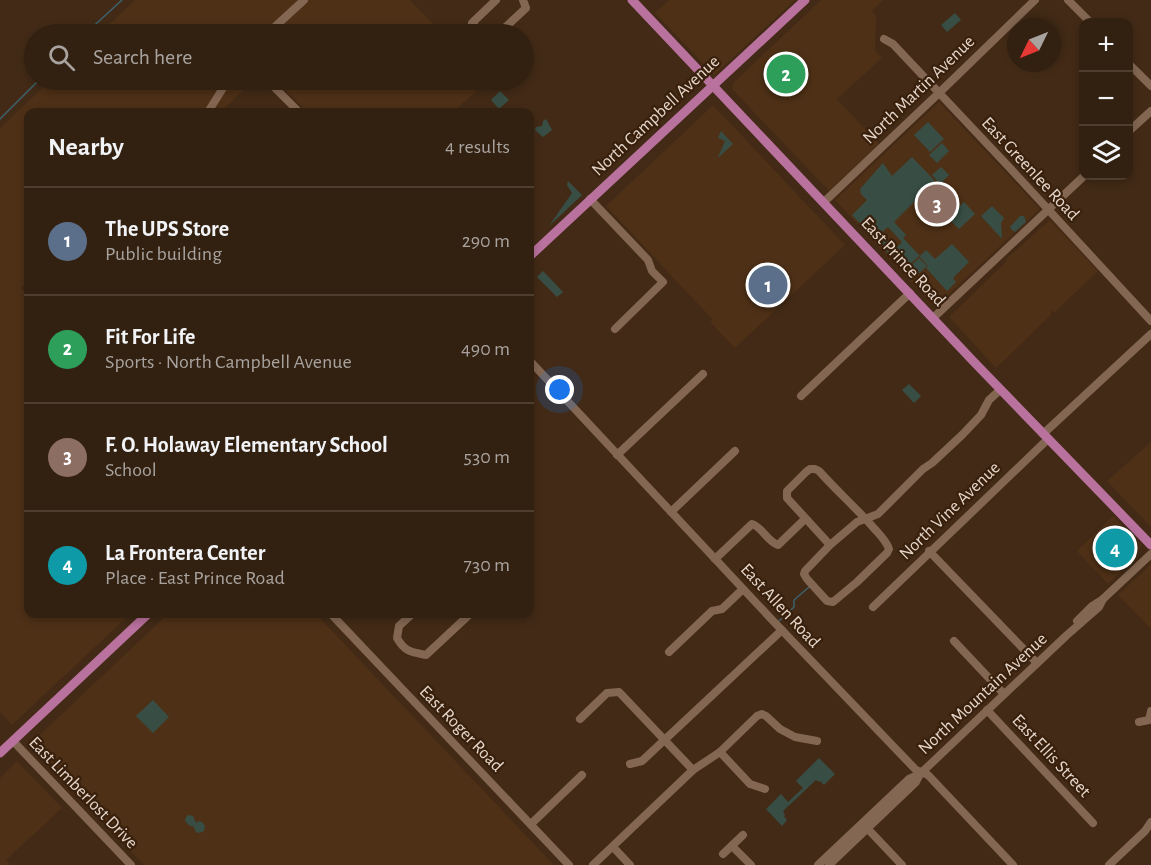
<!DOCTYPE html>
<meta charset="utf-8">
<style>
body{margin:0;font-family:"Alegreya Sans",sans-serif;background:#3a2819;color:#f1f3f6}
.controls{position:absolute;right:18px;top:18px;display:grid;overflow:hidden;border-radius:12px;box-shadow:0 3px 9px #0003}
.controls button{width:54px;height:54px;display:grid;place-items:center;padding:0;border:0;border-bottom:2px solid #4d3e30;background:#322010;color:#f1f3f6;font:30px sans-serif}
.compass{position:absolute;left:1007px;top:18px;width:54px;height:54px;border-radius:50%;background:#322010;box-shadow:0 3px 9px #0003;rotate:227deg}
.you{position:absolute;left:560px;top:390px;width:21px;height:21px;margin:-15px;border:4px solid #fff;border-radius:50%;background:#1a73e8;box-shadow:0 0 0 9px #1a73e833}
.badge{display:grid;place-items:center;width:39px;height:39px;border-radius:50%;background:#1a73e8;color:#fff;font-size:20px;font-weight:700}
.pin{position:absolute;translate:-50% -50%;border:3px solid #fff;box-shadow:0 2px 6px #0006}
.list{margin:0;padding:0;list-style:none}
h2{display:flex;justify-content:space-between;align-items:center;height:78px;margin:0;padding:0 24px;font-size:26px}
h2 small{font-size:20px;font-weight:400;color:#a8a39f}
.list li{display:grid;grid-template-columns:39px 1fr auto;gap:18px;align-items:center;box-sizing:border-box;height:108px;padding:0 24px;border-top:2px solid #4d3e30}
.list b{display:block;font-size:22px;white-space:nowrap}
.list p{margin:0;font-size:20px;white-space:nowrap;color:#a8a39f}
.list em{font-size:20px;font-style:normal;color:#a8a39f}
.icon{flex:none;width:33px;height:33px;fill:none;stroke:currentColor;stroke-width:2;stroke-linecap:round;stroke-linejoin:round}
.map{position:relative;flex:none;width:1151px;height:865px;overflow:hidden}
.search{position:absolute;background:#322010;box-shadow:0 3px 9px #0003;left:24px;top:24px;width:510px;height:66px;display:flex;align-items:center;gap:15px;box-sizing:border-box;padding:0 21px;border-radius:33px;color:#a8a39f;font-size:22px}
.panel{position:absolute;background:#322010;box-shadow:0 3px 9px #0003;left:24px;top:108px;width:510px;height:510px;border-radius:12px}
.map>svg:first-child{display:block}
.built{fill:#4e3016}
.green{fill:#384e44;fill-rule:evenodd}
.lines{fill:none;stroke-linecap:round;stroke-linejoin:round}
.stream{stroke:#3c626c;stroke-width:1.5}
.minor{stroke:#836752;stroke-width:8}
.major{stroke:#b9719e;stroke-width:9}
.labels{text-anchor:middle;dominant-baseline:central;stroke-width:4.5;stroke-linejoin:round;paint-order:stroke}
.street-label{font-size:18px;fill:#e7d7cb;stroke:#38200c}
</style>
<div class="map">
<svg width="1151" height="865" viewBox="0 0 1151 865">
<rect width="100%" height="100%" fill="#422a16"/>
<g class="built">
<polygon points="135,0 410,0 443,34 99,34"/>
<polygon points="669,0 795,0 714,75 655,13"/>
<polygon points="821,0 883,0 872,11 876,16 875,50 882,58 837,99 879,144 829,191 732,89 733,83"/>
<polygon points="51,80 255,80 220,112 28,112 28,281 21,288 28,296 28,614 130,614 12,725 0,712 0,128"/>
<polygon points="276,80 486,80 487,81 453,112 307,112"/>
<polygon points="939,102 1040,209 935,307 835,200"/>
<polygon points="713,105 845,245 735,348 710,322 713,320 606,206"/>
<polygon points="1050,220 1098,271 1054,313 1052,310 1051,311 1051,315 996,368 949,317 1006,262 1005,260"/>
<polygon points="1151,442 1151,527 1107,481"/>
<polygon points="1113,516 1142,545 1138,556 1108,584 1077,551"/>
<polygon points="1151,564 1151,629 1118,595"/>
<polygon points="168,614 316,614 554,865 144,865 30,744"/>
<polygon points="17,761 62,808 6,860 10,865 0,865 0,778"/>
</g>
<g class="green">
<polygon points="955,13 961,20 947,32 941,25"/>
<polygon points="500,91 509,100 499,109 491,100"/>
<polygon points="546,119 552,130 543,137 535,130 536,127 542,126 543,121"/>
<polygon points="928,122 944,139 930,152 914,135"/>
<polygon points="721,131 733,144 719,157 718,157 725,141 718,138"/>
<polygon points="942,143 949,151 937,163 929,155"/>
<path d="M912,157L935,181L894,222L906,235L903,238L920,256L926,250L935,259L952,244L969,262L953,278L956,282L947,291L926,268L928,266L919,256L904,270L852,215L867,200L861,194L860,189L883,163L892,176ZM888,227L902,242L896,248L881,233Z"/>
<polygon points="941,167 949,175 940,184 932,175"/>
<polygon points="568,181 582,195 549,226 572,193 567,185"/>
<polygon points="964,202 975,214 959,229 948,218"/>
<polygon points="992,206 1004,218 1001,223 1002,239 981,216"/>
<polygon points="1020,216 1024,216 1026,222 1015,232 1012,230 1010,227"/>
<polygon points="919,258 927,266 916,276 908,268"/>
<polygon points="543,271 563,292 557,297 537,277"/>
<polygon points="909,384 921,396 914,403 902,390"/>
<polygon points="153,700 169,717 153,733 136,716"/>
<polygon points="819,758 835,774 824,785 820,781 819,782 816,780 783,811 785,815 784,816 787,820 782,826 766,809 781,794 788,802 803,788 796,781"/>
<polygon points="188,815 193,816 196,823 199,821 202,822 205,826 204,831 199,833 196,832 193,826 190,826 185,821 186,817"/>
</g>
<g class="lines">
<g class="stream">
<polyline points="85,34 122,0"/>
<polyline points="0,119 39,80"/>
<polyline points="779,621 794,607 794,600 809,587"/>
</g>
<g class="minor">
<polyline points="1068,0 1090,22"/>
<polyline points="267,34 304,0"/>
<polyline points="483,34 472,23 496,0"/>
<polyline points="498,34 526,8 523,0"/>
<polyline points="884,39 893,44 1009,167 1151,321"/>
<polyline points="1128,63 1151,86"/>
<polyline points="267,80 299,112"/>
<polyline points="208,112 228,80"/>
<polyline points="1128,132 1151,111"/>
<polyline points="590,199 648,260 652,271 663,282 615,329"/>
<polyline points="824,202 939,93 1035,0"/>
<polyline points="28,287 28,289"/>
<polyline points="933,318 1084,176"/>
<polyline points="530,361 775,623 916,770 928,775 1013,865"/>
<polyline points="801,396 910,293"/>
<polyline points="1043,434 1151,334"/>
<polyline points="617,455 703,374"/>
<polyline points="671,512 735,451"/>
<path d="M830,545L787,498V491L806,472L810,469H815L819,471C836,490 855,507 872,526C878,533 886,540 889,549L887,553L857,582L833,602L827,601L807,579L804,574L805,571L830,545L857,522L878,514L923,469L932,463L962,435L981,415L989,400L1000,390"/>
<polyline points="929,551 1037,663"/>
<path d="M715,559L752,524C762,527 767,541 778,545L805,519"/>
<polyline points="873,607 1048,439"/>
<polyline points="331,614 569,865"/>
<path d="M412,614L399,626L397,638C405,652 411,652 426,655L470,614"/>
<polyline points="1077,621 1092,606 1103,599 1151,554"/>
<polyline points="954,641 1004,694"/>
<polyline points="669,652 712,611 722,609 743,589"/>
<polyline points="987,710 1093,823"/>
<polyline points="580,719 607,693 619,692 693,770"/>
<polyline points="1139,722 1149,720 1151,711"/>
<polyline points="13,741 131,865"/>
<polyline points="720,752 750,784 765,789"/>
<polyline points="630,764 642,761 782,630"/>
<polyline points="531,824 582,775"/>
<polyline points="866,827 902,865"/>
<polyline points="732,846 751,865"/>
<polyline points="613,847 630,865"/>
<polyline points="723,854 743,835"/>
<polyline points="593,865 693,770 720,752 757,716 762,714 766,716 780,729 795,737 817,741"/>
<polyline points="818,865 909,779 920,774 1067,635 1099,607 1103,599"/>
<polyline points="829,865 916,782 920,774"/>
<polyline points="1109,865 1145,831 1151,822"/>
</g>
<g class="major">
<polyline points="632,0 974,362 1151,545"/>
<polyline points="530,256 805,0"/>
<polyline points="0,753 148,614"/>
</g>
</g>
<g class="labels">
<g class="street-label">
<text transform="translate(919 90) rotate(-44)">North Martin Avenue</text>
<text transform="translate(656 116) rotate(-43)">North Campbell Avenue</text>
<text transform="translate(1030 169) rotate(47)">East Greenlee Road</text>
<text transform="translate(903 262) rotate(47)">East Prince Road</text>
<text transform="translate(950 511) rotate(-44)">North Vine Avenue</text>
<text transform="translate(780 606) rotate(47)">East Allen Road</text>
<text transform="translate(983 694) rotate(-43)">North Mountain Avenue</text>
<text transform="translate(461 729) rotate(46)">East Roger Road</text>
<text transform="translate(1051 756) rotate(47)">East Ellis Street</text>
<text transform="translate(83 793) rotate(46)">East Limberlost Drive</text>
</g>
</g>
</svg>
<div class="controls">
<button>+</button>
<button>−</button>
<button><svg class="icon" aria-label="layers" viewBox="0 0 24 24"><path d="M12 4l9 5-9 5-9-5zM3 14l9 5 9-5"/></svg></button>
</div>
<svg class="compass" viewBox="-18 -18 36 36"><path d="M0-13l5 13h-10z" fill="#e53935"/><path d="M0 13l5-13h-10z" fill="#a8a39f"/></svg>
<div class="you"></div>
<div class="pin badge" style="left:768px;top:285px;background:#5c6f8a">1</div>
<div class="pin badge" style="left:786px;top:74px;background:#2e9e5b">2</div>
<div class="pin badge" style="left:937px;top:204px;background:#8d6e63">3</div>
<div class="pin badge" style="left:1115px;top:548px;background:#0f9aa8">4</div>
<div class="search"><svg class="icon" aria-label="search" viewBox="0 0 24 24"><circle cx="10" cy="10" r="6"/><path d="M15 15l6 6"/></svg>Search here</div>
<section class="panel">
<h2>Nearby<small>4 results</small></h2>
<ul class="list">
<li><span class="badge" style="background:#5c6f8a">1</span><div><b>The UPS Store</b><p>Public building</p></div><em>290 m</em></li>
<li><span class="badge" style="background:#2e9e5b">2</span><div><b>Fit For Life</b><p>Sports · North Campbell Avenue</p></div><em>490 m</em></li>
<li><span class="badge" style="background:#8d6e63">3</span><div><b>F. O. Holaway Elementary School</b><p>School</p></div><em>530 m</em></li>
<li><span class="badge" style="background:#0f9aa8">4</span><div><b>La Frontera Center</b><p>Place · East Prince Road</p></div><em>730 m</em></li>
</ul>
</section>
</div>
